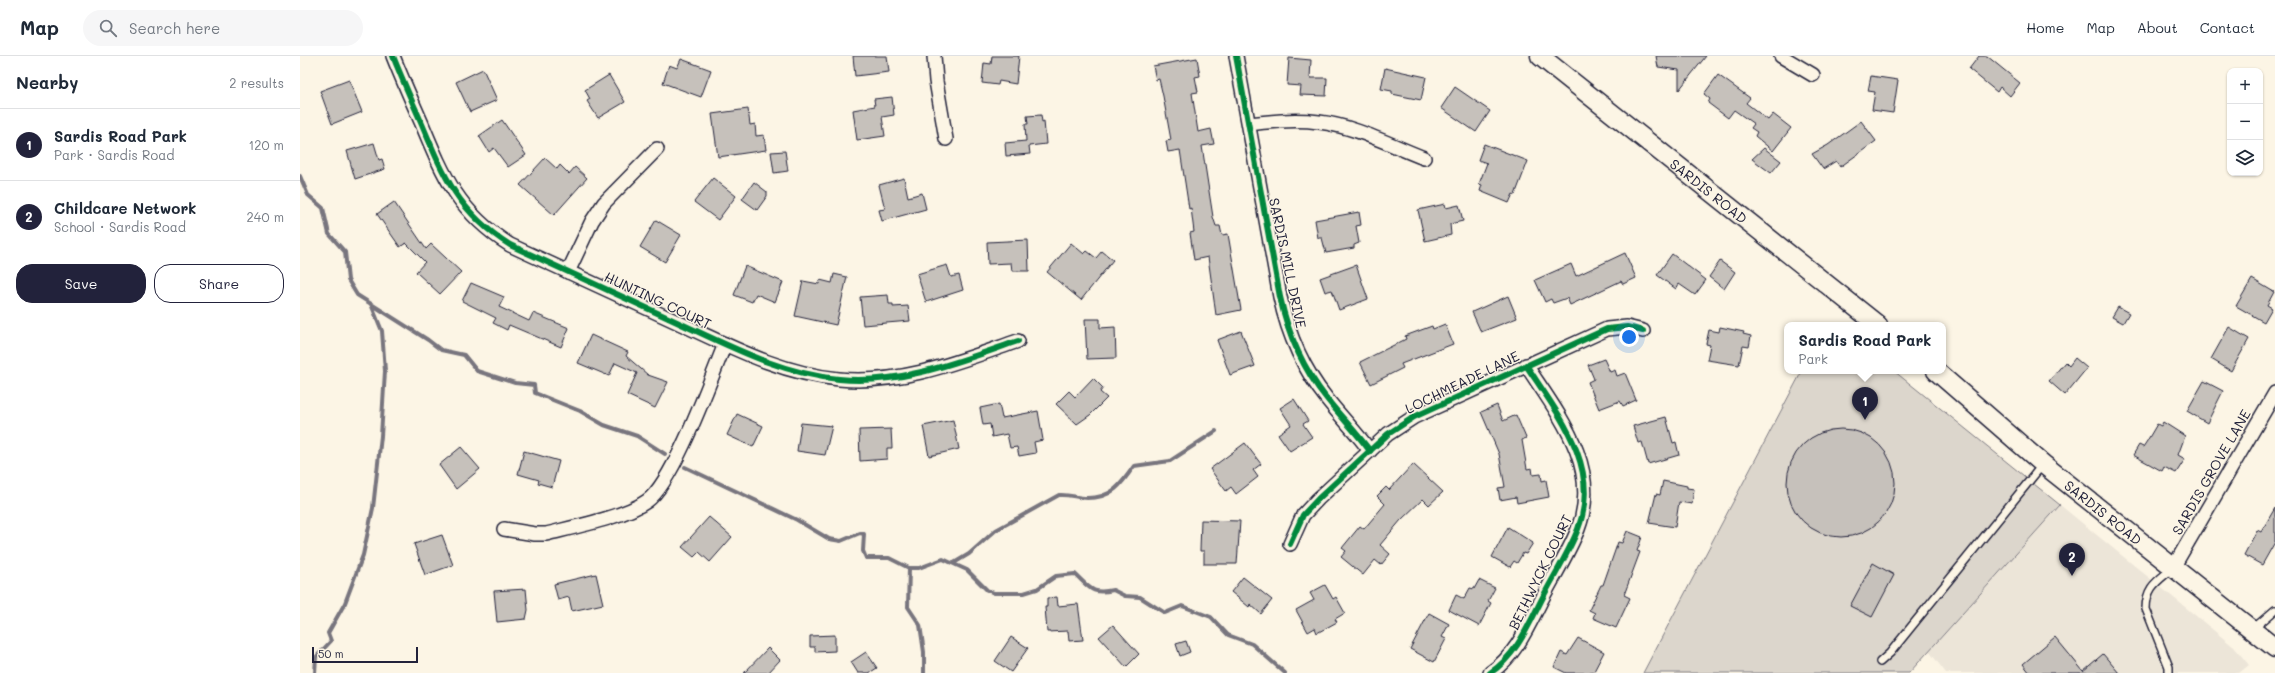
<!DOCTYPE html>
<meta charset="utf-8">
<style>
body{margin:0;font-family:Mali,sans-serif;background:#f6f6f7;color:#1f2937}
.controls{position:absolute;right:12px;top:12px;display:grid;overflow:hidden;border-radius:8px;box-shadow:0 1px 3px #0004}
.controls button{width:36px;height:36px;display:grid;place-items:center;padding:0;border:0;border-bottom:1px solid #e0e1e3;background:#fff;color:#1f2937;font:20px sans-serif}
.scale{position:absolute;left:12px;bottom:10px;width:106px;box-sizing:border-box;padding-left:4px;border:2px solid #22223b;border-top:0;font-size:11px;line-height:14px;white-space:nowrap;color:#22223b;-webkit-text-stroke:3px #fcf5e5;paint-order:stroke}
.you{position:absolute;left:1329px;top:281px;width:14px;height:14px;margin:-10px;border:3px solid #fff;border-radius:50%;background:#1a73e8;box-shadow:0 0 0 6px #1a73e833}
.badge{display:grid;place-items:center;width:26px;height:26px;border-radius:50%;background:#22223b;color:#fff;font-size:13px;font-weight:700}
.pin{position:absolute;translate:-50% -33px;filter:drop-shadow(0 1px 2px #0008)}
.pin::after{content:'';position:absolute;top:21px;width:14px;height:12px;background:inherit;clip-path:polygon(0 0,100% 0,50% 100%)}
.popup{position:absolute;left:1484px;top:266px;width:162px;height:52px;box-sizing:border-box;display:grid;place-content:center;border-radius:8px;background:#fff;filter:drop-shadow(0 1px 3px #0005);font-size:13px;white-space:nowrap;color:#747a83}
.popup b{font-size:15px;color:#1f2937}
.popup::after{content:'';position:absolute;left:50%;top:100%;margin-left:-8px;border:8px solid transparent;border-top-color:#fff}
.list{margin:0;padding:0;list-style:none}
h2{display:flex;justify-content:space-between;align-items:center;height:52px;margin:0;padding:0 16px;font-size:17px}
h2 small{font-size:13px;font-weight:400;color:#747a83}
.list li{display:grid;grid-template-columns:26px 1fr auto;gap:12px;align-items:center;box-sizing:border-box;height:72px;padding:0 16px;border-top:1px solid #e0e1e3}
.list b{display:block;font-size:15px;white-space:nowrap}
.list p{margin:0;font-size:13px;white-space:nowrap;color:#747a83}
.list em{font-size:13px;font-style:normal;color:#747a83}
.actions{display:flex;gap:8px;padding:12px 16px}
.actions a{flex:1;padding:9px 0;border:1px solid #22223b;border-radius:16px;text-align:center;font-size:14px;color:#22223b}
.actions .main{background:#22223b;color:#fff}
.icon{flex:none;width:22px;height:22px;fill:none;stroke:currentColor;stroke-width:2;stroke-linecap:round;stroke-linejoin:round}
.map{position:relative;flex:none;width:1975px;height:617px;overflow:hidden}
header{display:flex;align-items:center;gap:24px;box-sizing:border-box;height:56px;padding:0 20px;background:#fff;border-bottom:1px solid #e0e1e3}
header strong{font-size:19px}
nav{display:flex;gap:22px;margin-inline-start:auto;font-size:14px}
.search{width:280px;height:36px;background:#f6f6f7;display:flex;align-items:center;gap:10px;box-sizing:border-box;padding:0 14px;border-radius:22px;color:#747a83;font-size:15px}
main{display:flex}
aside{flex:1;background:#fff}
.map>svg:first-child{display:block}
.built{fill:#ece5d8}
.green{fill:#dcd6cc;stroke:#7f7c84}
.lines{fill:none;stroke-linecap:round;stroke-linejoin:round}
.stream{stroke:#78757e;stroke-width:4}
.building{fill:#c6c1bb;stroke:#22223b}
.lane-casing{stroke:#22223b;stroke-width:10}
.street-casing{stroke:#22223b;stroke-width:16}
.secondary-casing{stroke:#22223b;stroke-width:21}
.lane{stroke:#fcf5e5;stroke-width:7}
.street{stroke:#fcf5e5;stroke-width:13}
.secondary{stroke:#fcf5e5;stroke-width:18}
.cycleway-casing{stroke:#fcf5e5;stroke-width:8}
.cycleway{stroke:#00873e;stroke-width:6}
.labels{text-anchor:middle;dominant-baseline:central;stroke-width:3;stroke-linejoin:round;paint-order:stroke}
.street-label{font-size:14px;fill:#22223b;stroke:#fcf5e5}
</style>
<header>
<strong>Map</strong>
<div class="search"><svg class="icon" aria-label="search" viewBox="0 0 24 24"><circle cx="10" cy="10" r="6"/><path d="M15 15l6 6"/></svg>Search here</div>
<nav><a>Home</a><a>Map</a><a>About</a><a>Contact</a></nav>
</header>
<main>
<aside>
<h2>Nearby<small>2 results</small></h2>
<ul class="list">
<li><span class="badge">1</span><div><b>Sardis Road Park</b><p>Park · Sardis Road</p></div><em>120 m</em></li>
<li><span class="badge">2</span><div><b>Childcare Network</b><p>School · Sardis Road</p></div><em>240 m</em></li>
</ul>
<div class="actions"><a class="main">Save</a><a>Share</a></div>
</aside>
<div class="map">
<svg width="1975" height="617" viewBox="0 0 1975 617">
<rect width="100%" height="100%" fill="#fcf5e5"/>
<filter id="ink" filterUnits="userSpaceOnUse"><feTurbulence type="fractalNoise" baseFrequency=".025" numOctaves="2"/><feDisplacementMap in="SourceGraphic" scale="8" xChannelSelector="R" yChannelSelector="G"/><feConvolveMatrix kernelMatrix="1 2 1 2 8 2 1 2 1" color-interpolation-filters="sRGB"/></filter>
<g filter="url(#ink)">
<polygon class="built" points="1760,449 1934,591 1949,609 1939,617 1646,617 1629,595"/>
<polygon class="green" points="1502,315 1594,315 1760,449 1609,617 1343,617"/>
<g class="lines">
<g class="stream">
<polyline points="0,120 8,139 23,152 29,178 45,196 48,224 57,239 128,284 141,294 164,299 177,315 215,327 234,329 235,337 280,355 304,369 337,380 365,398"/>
<path d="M385,411L497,464L529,483L541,485L560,477L564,478L563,495L566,502H589L609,512H619L643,503L667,514L687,534L694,537H724L737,533L756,520L775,518C790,532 792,539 813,534L825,540L840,541L865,557L882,550L911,561L928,579L952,588L985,617"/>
<path d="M654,507L669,498L696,474L759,439C769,438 777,442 787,442C812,442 821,429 834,410L870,405L916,375"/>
<polyline points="609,512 608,551 620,569 624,596 624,617"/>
<polyline points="15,617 16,601 31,585 28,577 45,547 63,499 73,452 81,380 85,315 82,275 71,248"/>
</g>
</g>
<g class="building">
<polygon points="553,0 587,0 589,16 555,20"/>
<polygon points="692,0 719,0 716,28 699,25 698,29 682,27 684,7 691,8"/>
<polygon points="1356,0 1406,0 1379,34 1379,14 1358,11"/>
<polygon points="1679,0 1687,0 1720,27 1710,40 1700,31 1697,36 1669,13"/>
<polygon points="897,2 900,20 895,21 898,36 892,37 898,76 911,73 914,88 902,90 913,161 916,170 920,170 922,179 928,178 941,254 916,259 908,201 894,204 890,177 894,176 891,152 889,153 880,94 868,96 866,85 871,84 863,40 859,23 856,24 853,10"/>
<polygon points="989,2 1011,4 1010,22 1027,22 1026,40 1000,39 1001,30 987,29"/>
<polygon points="381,3 411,14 401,41 363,27 369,9 377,12"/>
<polygon points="1085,12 1126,21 1121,44 1092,38 1092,35 1081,33"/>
<polygon points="183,13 197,44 170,56 156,26"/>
<polygon points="309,19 325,46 298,62 287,45 290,43 285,34"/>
<polygon points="1418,19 1450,42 1446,47 1468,64 1473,58 1491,72 1473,95 1455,80 1457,76 1451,72 1454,68 1434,54 1428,62 1408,47 1410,43 1404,38"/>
<polygon points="1571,20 1598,24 1593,57 1572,54 1575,36 1568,35"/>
<polygon points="49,24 62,56 32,68 20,35"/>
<polygon points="1155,31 1190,55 1176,76 1141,52"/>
<polygon points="592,41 594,59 582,61 585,80 557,84 553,54 575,50 574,43"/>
<polygon points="448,53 450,69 455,68 456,80 464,79 466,94 418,101 412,58"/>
<polygon points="741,59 742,66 744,65 746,88 729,90 730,98 706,100 705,87 726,85 725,68 728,68 727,60"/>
<polygon points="202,64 226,99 208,111 194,92 189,96 179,80"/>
<polygon points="1561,65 1576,85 1540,111 1536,105 1523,113 1512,98 1528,89"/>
<polygon points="74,87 79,104 82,103 85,113 55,123 47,95"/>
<polygon points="1184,88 1228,105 1215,139 1213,138 1209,147 1180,135 1182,129 1179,128 1187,107 1178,104"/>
<polygon points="1464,92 1481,105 1471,117 1452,103"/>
<polygon points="485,95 488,115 474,117 471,96"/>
<polygon points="245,102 257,113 260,109 269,118 275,111 287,122 254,159 220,129"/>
<polygon points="413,122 436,140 418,164 394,146"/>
<polygon points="604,122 608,141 622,137 626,153 582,165 579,154 585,153 579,129"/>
<polygon points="454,126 467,136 467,140 457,154 442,143"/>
<polygon points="94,146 126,193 131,188 161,216 140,238 116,216 125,206 106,187 100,191 77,158"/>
<polygon points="1145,148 1146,152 1159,149 1163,165 1150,168 1151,179 1125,185 1118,154"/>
<polygon points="1059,156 1061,169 1056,170 1059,187 1054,189 1054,192 1026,197 1022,182 1018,182 1015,164"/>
<polygon points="356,164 381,179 365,206 340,191"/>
<polygon points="728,184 729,215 712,215 711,207 688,208 687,186"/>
<polygon points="771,187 784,198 787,195 796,202 802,195 813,204 781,244 747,216"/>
<polygon points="1325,197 1336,222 1323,228 1321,225 1270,249 1267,242 1253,247 1251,243 1245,246 1235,224 1271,208 1276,220"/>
<polygon points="1372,198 1406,224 1395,239 1379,228 1376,233 1357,219"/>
<polygon points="1420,205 1435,216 1424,233 1409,221"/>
<polygon points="647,209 651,221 659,219 663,234 626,246 617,218"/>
<polygon points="1056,209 1068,243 1039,254 1032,234 1025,236 1020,222"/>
<polygon points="445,210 483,226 475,246 456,238 452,246 434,239"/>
<polygon points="534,218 547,221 536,269 495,260 503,225 519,228 520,224 532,227"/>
<polygon points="1952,223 1974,236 1967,249 1972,252 1964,266 1936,250"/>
<polygon points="171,227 204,241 199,251 229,265 233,257 269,272 261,291 209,269 207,274 193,267 196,262 162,245"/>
<polygon points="588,239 589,248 593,248 593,251 608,250 610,265 563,269 560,241"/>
<polygon points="1208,240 1217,262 1181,276 1172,256"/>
<polygon points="1818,251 1829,257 1823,267 1812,261"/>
<polygon points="785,263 800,263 800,272 815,271 816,302 787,303"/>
<polygon points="1145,268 1153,288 1101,308 1103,312 1071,328 1060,306 1106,283 1105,280 1132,270 1133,273"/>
<polygon points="1420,271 1444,276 1443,278 1451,280 1449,291 1443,290 1439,309 1407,304 1410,289 1406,288 1409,274 1419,276"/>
<polygon points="1929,271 1949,283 1931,315 1911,303"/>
<polygon points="941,275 955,310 930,319 917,284"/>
<polygon points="291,279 328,296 326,300 348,319 368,326 355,352 327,339 337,317 315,307 309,320 278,307"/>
<polygon points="1775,302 1787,312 1765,339 1749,325 1765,306 1769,310"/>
<polygon points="1304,303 1310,316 1315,314 1317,320 1325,317 1336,344 1323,350 1320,345 1299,353 1288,326 1294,323 1288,309"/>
<polygon points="793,322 803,332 800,336 807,342 790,359 777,368 756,348 769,335 775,341"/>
<polygon points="1904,325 1923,335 1907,367 1887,355"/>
<polygon points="994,343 1008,365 1003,368 1012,381 990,395 978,378 991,369 980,352"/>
<polygon points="699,348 702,362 738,355 743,384 734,386 736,397 719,400 717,391 710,392 707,378 692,381 690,368 683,369 680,352"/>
<polygon points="1197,349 1203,365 1216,359 1226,382 1222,384 1227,413 1232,412 1233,419 1241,418 1242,425 1246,424 1249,441 1217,447 1216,441 1200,444 1198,432 1205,431 1199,398 1181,356"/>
<polygon points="437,358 463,370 453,391 427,379"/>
<polygon points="1366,361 1373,387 1376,386 1379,399 1348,408 1342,386 1338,387 1333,370"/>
<polygon points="653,364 659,393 629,400 623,370"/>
<polygon points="1863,366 1885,380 1878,399 1885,403 1876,417 1864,411 1862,415 1833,399 1839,389 1843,391 1847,385 1857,368 1861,370"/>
<polygon points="501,367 532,370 525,399 497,395"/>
<polygon points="591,373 592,392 587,392 587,403 560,405 559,374"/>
<circle cx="1541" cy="427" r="54"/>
<polygon points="945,387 961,408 953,414 958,421 936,438 931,431 926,435 910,413"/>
<polygon points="161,391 180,413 156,433 139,409"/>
<polygon points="224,395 259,405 252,431 238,427 239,424 218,418"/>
<polygon points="1113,408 1143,436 1129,449 1123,443 1101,464 1080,489 1090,498 1081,509 1075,504 1063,519 1041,501 1046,495 1042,492 1060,470 1064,473 1085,448 1077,440 1086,431 1089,434"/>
<polygon points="1363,425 1387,430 1387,432 1394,433 1392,448 1379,446 1375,471 1349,467 1356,438 1360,439"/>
<polygon points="1975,452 1975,486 1962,509 1944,499 1957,474 1961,476"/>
<polygon points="409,461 432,481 410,506 399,496 394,501 382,491"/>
<polygon points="901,464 940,465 937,508 904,508 904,495 900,495"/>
<polygon points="1208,471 1233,487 1226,498 1223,497 1217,507 1214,505 1210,511 1192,501"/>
<polygon points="1327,475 1342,481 1337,495 1340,496 1324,539 1330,542 1316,572 1293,562 1295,557 1289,554 1301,529 1303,529 1318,486 1322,487"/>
<polygon points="142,479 153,509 125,519 114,488"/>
<polygon points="1573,507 1594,519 1572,561 1550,550"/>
<polygon points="296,518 303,548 272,555 269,541 258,544 254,528"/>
<polygon points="943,521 972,544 961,558 950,548 949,551 931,536"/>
<polygon points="1179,524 1195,532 1188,545 1191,547 1179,570 1149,554 1156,539 1164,543 1170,532 1174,533"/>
<polygon points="1025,529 1033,543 1036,541 1045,557 1035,563 1037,566 1017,577 1015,572 1008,576 996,554 1014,544 1010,537"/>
<polygon points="226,533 228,554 226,563 197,566 194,535"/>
<polygon points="757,541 758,550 778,548 783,584 769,585 768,575 747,576 745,551 747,551 747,542"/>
<polygon points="1129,557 1149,568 1142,581 1146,583 1134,606 1110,593"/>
<polygon points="813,569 839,598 826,611 799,581"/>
<polygon points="535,579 535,595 515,596 515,591 510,591 510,580"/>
<polygon points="711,581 728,592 711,616 695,605"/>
<polygon points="1755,581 1783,615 1803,598 1819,617 1730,617 1723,608"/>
<polygon points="1278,582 1304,596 1293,617 1266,617 1254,611 1261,596 1267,599"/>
<polygon points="886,585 890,596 880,600 876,588"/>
<polygon points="468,592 480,604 468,617 444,617"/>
<polygon points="566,596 577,612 569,617 558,617 551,606"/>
</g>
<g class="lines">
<defs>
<g id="lane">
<polyline points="1953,573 1975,554"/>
<polyline points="1580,606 1590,597 1743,408"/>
<path d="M1869,617V611L1846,553C1846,530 1858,525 1874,511"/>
</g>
<g id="street">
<path d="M93,0C102,23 112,45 122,68C144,121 159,157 210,189C266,215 322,241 377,266C429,290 482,318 539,323C602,329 660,305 718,285"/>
<polyline points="634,0 636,25 646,83"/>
<path d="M936,0L980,241C988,278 1003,313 1027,343C1041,361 1057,377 1070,395"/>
<polyline points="1481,0 1513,19"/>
<path d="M949,68C972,65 996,63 1019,66C1055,70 1090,89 1124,102"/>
<polyline points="268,216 292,165 304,147 357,93"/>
<path d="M204,473L235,478H246C274,471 325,461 347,445C374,426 411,322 425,288"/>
<polyline points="990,488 1003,459 1018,443 1088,378 1114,361 1307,273 1327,271 1343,275"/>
<polyline points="1874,510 1975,337"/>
<path d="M1190,617C1217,599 1229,568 1243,541C1255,518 1269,496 1278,473C1302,411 1258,358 1226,309"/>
</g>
<g id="secondary">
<path id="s1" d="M1240,0L1578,269"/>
<path id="s2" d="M1636,315L1743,408L1975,592"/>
</g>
</defs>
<use href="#lane" class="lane-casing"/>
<use href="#street" class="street-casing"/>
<use href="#secondary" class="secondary-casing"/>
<use href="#lane" class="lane"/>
<use href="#street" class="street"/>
<use href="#secondary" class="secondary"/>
<defs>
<g id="cycleway">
<path d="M93,0C102,23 112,45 122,68C144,121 159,157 210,189C266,215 322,241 377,266C429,290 482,318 539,323C602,329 660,305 718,285"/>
<path d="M936,0L980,241C988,278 1003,313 1027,343C1041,361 1057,377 1070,395"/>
<polyline points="990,488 1003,459 1018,443 1088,378 1114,361 1307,273 1327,271 1343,275"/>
<path d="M1190,617C1217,599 1229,568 1243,541C1255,518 1269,496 1278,473C1302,411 1258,358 1226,309"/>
</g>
</defs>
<use href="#cycleway" class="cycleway-casing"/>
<use href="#cycleway" class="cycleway"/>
</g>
</g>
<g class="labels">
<g class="street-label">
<text stroke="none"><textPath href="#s1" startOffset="216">SARDIS ROAD</textPath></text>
<text transform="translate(988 207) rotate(78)">SARDIS MILL DRIVE</text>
<text transform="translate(358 244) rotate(25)">HUNTING COURT</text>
<text transform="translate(1162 326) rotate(-26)">LOCHMEADE LANE</text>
<text transform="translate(1911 416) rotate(-60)">SARDIS GROVE LANE</text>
<text stroke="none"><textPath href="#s2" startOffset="219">SARDIS ROAD</textPath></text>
<text transform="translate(1240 516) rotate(-64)">BETHWYCK COURT</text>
</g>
</g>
</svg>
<div class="controls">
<button>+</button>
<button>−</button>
<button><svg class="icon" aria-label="layers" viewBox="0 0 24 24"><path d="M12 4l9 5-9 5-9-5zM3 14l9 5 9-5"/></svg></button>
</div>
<div class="scale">50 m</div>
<div class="you"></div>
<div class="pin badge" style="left:1565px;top:364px">1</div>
<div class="popup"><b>Sardis Road Park</b>Park</div>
<div class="pin badge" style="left:1772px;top:520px">2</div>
</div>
</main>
